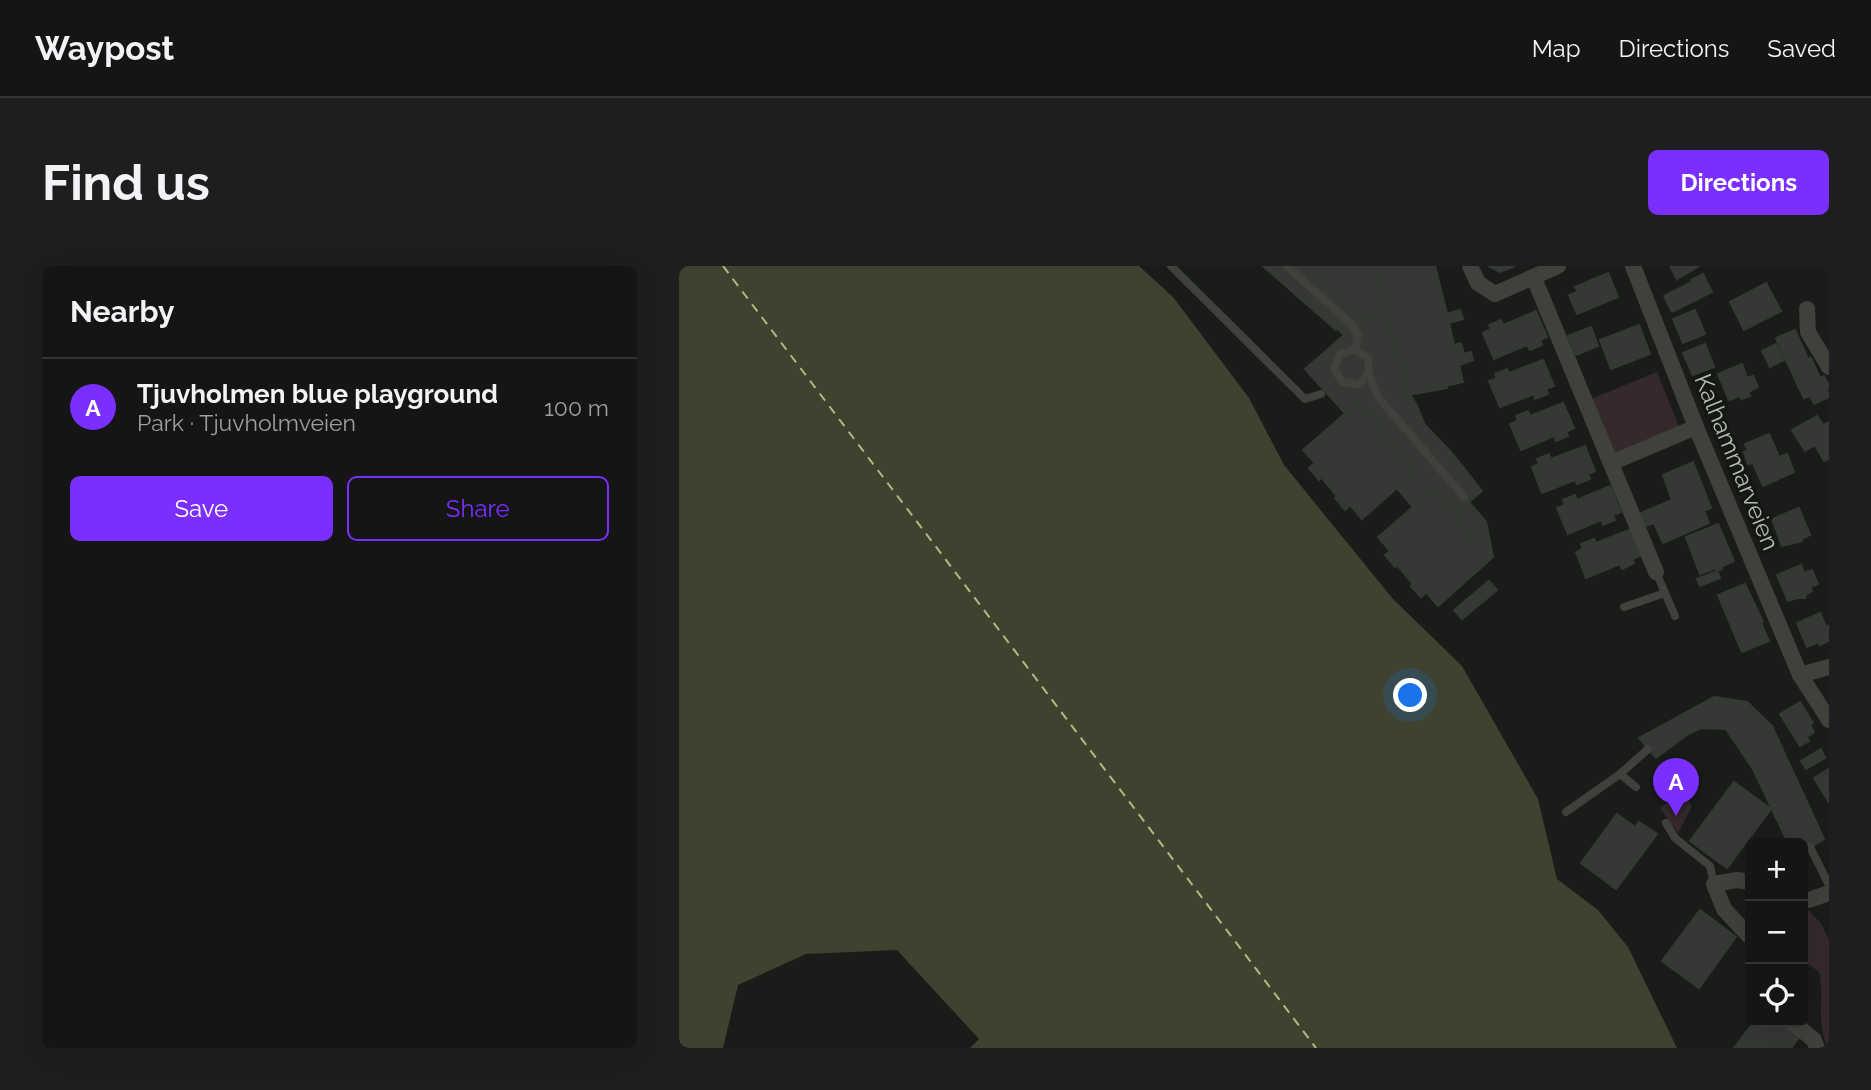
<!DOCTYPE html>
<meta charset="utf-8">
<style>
body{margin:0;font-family:Raleway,sans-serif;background:#1d1e1d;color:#f1f3f6}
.controls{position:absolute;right:21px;bottom:21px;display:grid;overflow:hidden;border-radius:10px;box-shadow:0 7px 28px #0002}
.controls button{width:63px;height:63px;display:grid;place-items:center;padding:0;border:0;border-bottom:2px solid #333434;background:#141514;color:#f1f3f6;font:35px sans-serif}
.you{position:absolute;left:732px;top:430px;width:24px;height:24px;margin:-18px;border:5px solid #fff;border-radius:50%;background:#1a73e8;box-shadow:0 0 0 10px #1a73e833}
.badge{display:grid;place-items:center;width:46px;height:46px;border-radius:50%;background:#7b2fff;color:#fff;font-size:23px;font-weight:700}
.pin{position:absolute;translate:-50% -58px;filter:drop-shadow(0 2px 4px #0008)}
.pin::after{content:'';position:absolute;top:37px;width:24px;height:21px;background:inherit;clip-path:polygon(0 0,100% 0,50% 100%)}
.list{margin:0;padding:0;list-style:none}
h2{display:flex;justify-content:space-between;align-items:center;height:91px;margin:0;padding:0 28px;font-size:30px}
h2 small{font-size:23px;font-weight:400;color:#9d9fa0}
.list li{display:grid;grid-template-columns:46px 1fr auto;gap:21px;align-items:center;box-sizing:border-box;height:98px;padding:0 28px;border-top:2px solid #333434}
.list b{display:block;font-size:26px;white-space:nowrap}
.list p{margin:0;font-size:23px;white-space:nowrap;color:#9d9fa0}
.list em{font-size:23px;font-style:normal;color:#9d9fa0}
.actions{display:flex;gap:14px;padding:21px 28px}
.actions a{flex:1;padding:16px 0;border:2px solid #7b2fff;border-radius:10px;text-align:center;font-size:24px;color:#7b2fff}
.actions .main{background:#7b2fff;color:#fff}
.icon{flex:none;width:38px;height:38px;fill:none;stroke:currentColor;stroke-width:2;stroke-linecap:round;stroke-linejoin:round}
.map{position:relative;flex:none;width:1150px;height:782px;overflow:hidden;border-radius:10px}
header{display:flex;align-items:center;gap:42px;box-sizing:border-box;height:98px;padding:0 35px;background:#141514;border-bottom:2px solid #333434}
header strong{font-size:33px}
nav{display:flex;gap:38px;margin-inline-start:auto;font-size:24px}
.intro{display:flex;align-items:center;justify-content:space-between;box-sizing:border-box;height:168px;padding:0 42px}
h1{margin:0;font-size:49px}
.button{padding:18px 32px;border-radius:10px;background:#7b2fff;color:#fff;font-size:24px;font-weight:700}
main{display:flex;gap:42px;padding:0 42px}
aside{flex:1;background:#141514;border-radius:10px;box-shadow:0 7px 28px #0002}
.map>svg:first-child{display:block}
.green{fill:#35292b}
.water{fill:#3f422e}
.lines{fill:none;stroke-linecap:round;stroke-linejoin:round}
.ferry{stroke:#b0ba80;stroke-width:2;stroke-dasharray:9 7;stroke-linecap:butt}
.building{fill:#363835;stroke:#353934;stroke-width:2}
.lane{stroke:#3e423a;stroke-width:8}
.street{stroke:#3e423a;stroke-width:16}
.labels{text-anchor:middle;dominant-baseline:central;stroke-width:7;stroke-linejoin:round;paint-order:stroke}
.street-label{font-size:24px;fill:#b6bdab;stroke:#151715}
</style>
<header>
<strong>Waypost</strong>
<nav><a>Map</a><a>Directions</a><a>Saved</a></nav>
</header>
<div class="intro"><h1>Find us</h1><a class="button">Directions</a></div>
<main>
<aside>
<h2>Nearby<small></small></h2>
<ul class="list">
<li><span class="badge">A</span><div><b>Tjuvholmen blue playground</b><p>Park · Tjuvholmveien</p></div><em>100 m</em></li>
</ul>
<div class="actions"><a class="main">Save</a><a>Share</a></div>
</aside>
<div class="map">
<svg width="1150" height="782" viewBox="0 0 1150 782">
<rect width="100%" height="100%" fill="#1a1c1a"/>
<g class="green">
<polygon points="978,106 1001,163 932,193 907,135"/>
<polygon points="1000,528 1008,533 1013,540 999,567 981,542"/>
<path d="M1124,641L1127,642L1141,656L1150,673V782C1136,762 1146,729 1140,706L1124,694Z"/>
</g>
<polygon class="water" points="0,0 460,0 494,31 570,132 605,199 714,333 783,400 859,533 878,613 919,644 949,681 998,782 291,782 300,773 218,684 127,688 59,719 44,782 0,782"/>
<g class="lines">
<polyline class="ferry" points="44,0 637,782"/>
</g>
<g class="building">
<polygon points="584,0 621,0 672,45 657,64"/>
<polygon points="621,0 695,0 698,3 709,49 684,55"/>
<polygon points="695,0 756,0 768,48 781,44 784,53 770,57 775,79 782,77 785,88 792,86 794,94 780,99 784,116 767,120 768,122 729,129 698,3"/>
<polygon points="809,0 836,0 821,6"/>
<polygon points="991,0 1020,0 998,13"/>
<polygon points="929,7 939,31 898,48 890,29 899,26 896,21"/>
<polygon points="1024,8 1033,26 993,46 985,30 1013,16 1012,14"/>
<polygon points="1087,17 1102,45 1065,64 1051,36"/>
<polygon points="1016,44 1026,68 1004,77 994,53"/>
<polygon points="672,45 684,55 709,49 729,129 731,128 737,138 746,159 772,186 803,225 790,236 807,256 810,271 800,280 774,251 780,246 770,234 765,239 752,225 740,236 724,218 737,206 698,163 704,158 694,147 689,152 677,138 666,147 626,103 665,69 658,62"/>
<polygon points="857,45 868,71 861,74 863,79 851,84 848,79 815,93 804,67 812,63 810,59 822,54 824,59"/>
<polygon points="960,59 971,88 932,103 921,74"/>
<polygon points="912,61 919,80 897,89 889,70"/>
<polygon points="1116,64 1129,93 1132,92 1141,112 1120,122 1097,72"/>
<polygon points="1026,78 1035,101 1014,109 1004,87"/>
<polygon points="1097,78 1105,94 1091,101 1083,85"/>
<polygon points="864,94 875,120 867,123 869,128 856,133 855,128 821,141 810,115 818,112 816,108 828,103 830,107"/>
<polygon points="1063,98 1068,112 1074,110 1079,121 1069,126 1071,130 1062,133 1061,130 1050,134 1039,108"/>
<polygon points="1145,110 1150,120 1148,123 1150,131 1135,138 1131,130 1125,132 1120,122"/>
<polygon points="884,137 895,162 887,166 889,170 877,175 875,170 842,184 831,158 839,155 837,150 849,145 851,150"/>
<polygon points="677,138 689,152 694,147 704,158 698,163 737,206 724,218 740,236 752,225 765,239 770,234 780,246 774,251 800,280 810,271 814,291 759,340 747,326 742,331 732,320 734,318 718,299 716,301 706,289 711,285 699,271 734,241 718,222 683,253 671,239 666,244 656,232 658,230 642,211 640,214 630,202 636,197 624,184"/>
<polygon points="1138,150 1144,159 1150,156 1150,193 1145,195 1136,179 1126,185 1113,164"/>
<polygon points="1090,168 1100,191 1108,188 1115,206 1084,220 1074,197 1069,198 1065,186 1069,185 1066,178"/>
<polygon points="906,180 916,205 909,208 911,213 898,218 896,214 863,227 853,201 860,198 858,193 870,188 872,193"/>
<polygon points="1014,196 1032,242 1025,245 1030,257 984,277 975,257 967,260 962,247 993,234 984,209"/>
<polygon points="931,220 942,246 934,249 936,254 924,259 922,254 889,268 878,242 886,239 884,234 896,229 898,234"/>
<polygon points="1120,242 1131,269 1122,273 1123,275 1103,280 1093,253"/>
<polygon points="1039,258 1055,295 1042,301 1043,303 1038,305 1037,302 1021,308 1007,271"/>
<polygon points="950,264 961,290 953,293 955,297 943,303 941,298 907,312 897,286 904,283 902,278 915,273 917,277"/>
<polygon points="1122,299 1125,307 1133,304 1139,318 1131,321 1133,325 1127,328 1126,332 1118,332 1109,335 1098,309"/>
<polygon points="1038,305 1041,312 1021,320 1018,313"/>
<polygon points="810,315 818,324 783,353 775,344"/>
<polygon points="1066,318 1084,356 1082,357 1090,375 1063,386 1039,329"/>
<polygon points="1141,347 1147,361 1150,359 1149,375 1141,379 1140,376 1128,381 1118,357"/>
<polygon points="1035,431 1068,436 1093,460 1145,573 1124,586 1124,577 1109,577 1074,503 1047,463 1022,462 1009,468 977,492 960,472"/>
<polygon points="1121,436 1134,457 1131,459 1135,466 1128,471 1130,475 1121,480 1101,448"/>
<polygon points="1142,483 1146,492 1127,503 1122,495"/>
<polygon points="1150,503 1150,536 1135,512"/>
<polygon points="1055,516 1092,543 1048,602 1011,575"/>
<polygon points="938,548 956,561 960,556 978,568 937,623 902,597"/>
<polygon points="1021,644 1057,671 1020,722 983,695"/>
<polygon points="1075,756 1101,756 1121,770 1112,782 1055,782"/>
</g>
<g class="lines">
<g class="lane">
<polyline points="492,0 626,133 642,128"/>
<polyline points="608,0 673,59 679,69 676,83"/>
<polygon points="676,83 689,92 690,108 679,119 663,116 655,102 661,88"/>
<polyline points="690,108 699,131 785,231"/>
<polyline points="977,306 996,350"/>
<polyline points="945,341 986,327"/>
<polyline points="941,508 957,521"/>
<polyline points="887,546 941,508 969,483"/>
<polyline points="987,557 996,572 1031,600 1035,618"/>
<polyline points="1131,581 1150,619"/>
</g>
<g class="street">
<polyline points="791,0 799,17 816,28 879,0"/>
<polyline points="954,0 1017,161 1121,409"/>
<polyline points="855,12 977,306"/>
<polyline points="1128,43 1129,66 1150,101"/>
<polyline points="932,197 1017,161"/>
<polyline points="1150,401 1121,409 1150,454"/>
<polyline points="1071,616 1058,614 1035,618 1045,643 1071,671"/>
<polyline points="1124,634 1130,634 1150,627"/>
<polyline points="1113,756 1135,774 1138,782"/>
</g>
</g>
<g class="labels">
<g class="street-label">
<text transform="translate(1058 196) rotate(68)">Kalhammarveien</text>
</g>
</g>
</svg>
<div class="controls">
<button>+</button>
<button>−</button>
<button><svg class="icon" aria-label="locate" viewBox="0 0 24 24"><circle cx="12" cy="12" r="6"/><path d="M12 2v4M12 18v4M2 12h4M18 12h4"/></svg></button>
</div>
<div class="you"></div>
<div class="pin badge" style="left:997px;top:550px">A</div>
</div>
</main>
